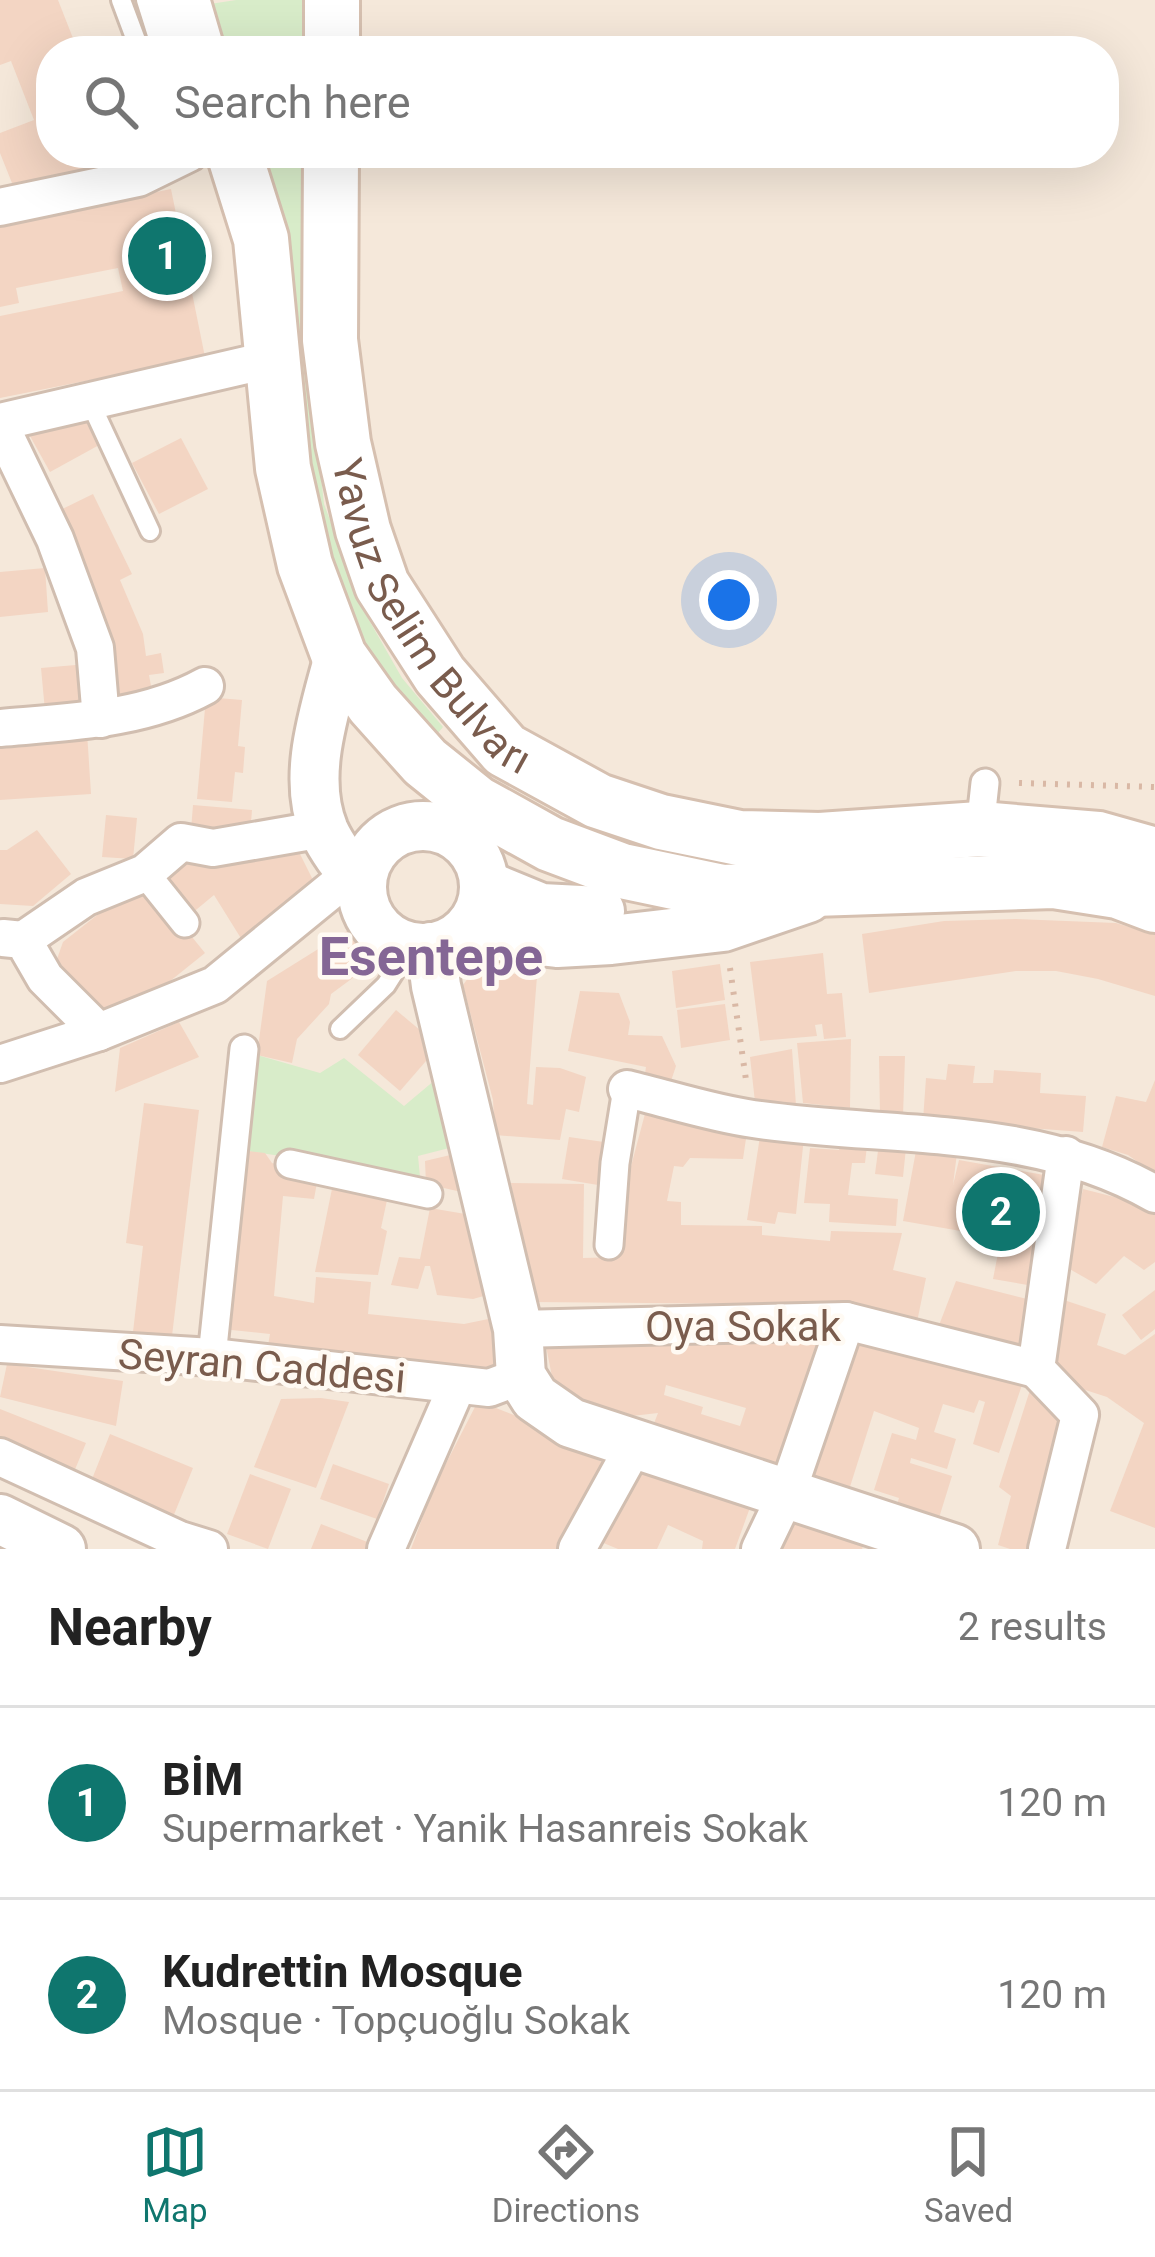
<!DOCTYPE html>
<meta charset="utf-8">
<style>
body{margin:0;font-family:Roboto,sans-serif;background:#f6f6f6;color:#222}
.you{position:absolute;left:729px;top:600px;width:42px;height:42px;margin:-30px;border:9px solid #fff;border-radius:50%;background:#1a73e8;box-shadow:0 0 0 18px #1a73e833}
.badge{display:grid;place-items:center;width:78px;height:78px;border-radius:50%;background:#0f766e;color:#fff;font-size:39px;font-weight:700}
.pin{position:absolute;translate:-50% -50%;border:6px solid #fff;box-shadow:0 3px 12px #0006}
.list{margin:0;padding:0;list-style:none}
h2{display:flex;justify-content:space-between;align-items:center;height:156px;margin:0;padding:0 48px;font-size:51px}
h2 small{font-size:39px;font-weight:400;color:#767676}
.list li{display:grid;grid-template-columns:78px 1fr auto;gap:36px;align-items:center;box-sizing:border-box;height:192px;padding:0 48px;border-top:3px solid #e0e0e0}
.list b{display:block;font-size:45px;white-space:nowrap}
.list p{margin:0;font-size:39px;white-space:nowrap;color:#767676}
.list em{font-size:39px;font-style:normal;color:#767676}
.icon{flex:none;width:66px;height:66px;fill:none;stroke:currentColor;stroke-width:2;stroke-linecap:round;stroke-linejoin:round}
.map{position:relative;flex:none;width:1155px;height:1549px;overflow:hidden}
.search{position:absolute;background:#fff;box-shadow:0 12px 48px #0002;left:36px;right:36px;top:36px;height:132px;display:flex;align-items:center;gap:30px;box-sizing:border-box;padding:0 42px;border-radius:48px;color:#767676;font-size:45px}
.sheet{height:540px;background:#fff}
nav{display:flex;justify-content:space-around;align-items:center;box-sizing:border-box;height:168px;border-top:3px solid #e0e0e0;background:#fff;font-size:33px;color:#767676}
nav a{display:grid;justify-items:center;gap:6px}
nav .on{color:#0f766e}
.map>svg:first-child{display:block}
.residential{fill:#f5e8da;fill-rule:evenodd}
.green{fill:#d8ecc9}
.building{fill:#f3d5c3;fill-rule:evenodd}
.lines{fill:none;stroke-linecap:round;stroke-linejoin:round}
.service-casing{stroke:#d1beb0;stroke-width:24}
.pedestrian-casing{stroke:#d1beb0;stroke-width:33}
.minor-casing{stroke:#d1beb0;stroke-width:42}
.tertiary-casing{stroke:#d1beb0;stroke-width:54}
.secondary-casing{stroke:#d6c0b0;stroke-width:60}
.path{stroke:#d9b8a5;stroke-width:6;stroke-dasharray:3 9;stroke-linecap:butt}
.service{stroke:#fff;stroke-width:18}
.pedestrian{stroke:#fff;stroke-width:27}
.minor{stroke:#fff;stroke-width:36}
.tertiary{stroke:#fff;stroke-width:48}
.secondary{stroke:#fff;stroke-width:54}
.labels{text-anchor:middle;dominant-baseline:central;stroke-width:9;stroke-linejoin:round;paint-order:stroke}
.street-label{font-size:42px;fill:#7a5c4d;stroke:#fffaf3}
.district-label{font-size:54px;font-weight:bold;fill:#846695;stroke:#fffaf3}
</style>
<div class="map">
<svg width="1155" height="1549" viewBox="0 0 1155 1549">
<rect width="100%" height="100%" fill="#fdf6ec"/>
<path class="residential" d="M0,0H1155V1549H0ZM51,51H1104V153H51Z"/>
<g class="green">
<polygon points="236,0 310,0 309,51 228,51 210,4"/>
<polygon points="266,153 309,153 310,376 324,504 365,613 402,678 443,727 431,741 350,620 312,524 282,255"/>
<polygon points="257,1055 320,1073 344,1058 404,1106 441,1075 457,1146 418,1156 420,1177 240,1150"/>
</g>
<g class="building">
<polygon points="0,0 58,0 78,51 51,51 51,153 119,153 120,157 18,198 0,153 0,133 34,120 11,61 0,65"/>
<polygon points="171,189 205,357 0,398 0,316 123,291 118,268 16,288 19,303 0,307 0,224"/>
<polygon points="82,408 101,444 50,472 30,436"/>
<polygon points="181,438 208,489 159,514 132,463"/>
<polygon points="93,494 132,574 120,580 143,634 146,656 161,653 164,673 149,675 153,697 115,703 46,517"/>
<polygon points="45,568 48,612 0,617 0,572"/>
<polygon points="87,664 92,707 45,711 41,668"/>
<polygon points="206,697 242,700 238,746 245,747 243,773 235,772 232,802 197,799"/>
<polygon points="87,732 91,794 0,800 0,739"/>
<polygon points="193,805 252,810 250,835 191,830"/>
<polygon points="106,815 137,818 133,859 102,857"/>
<polygon points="37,830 71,874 33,906 0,904 0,850 7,850"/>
<polygon points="293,840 320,894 242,940 214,895 185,919 152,876 178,853 200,856 210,867 237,849 245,863"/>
<polygon points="144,878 205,953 149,998 118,1012 93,1012 57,959 63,942"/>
<polygon points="1015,919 1116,923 1155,935 1155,996 1098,979 1056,971 1016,971 869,993 862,934 944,921"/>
<polygon points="347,931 373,963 331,994 329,1004 297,1039 292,1063 257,1055 267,981"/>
<polygon points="823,953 827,994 842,993 846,1037 824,1039 822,1024 815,1025 817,1036 760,1041 750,962"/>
<polygon points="720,964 725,1000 676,1008 672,971"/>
<polygon points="474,970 537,976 527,1104 533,1105 536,1067 560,1068 586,1077 579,1112 566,1109 560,1140 495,1135 493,1100 463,985"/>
<polygon points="580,991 619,993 630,1022 628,1035 662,1036 676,1066 671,1081 644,1080 646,1067 568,1051"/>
<polygon points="725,1004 730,1040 681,1048 677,1010"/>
<polygon points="396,1010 439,1046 400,1091 358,1055"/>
<polygon points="179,1022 199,1057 115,1092 120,1048"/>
<polygon points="851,1039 850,1108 803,1103 797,1043"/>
<polygon points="792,1049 796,1105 755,1102 750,1057"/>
<polygon points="879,1056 905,1056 903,1116 880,1115"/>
<polygon points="948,1064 975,1066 973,1083 993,1083 994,1070 1041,1073 1040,1093 1086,1096 1083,1132 923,1120 926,1078 946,1080"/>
<polygon points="1155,1080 1155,1174 1128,1155 1102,1147 1116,1096 1146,1102"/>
<polygon points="144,1103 199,1110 172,1336 133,1332 143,1246 126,1243"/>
<polygon points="646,1110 748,1125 743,1159 690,1158 683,1167 674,1166 667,1201 681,1202 681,1225 762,1226 762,1235 830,1241 831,1231 902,1233 893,1270 926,1278 917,1322 870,1313 776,1304 531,1302 511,1183 584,1184 583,1258 620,1257 622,1200"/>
<polygon points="761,1130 804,1137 796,1214 778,1212 775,1224 747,1220"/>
<polygon points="841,1135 868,1137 865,1163 852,1163 848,1195 898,1199 896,1226 829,1222 830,1204 804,1203 810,1148 839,1150"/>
<polygon points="880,1135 907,1138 903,1177 875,1174"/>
<polygon points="569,1137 611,1143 604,1186 562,1179"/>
<polygon points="918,1140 958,1145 953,1185 959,1160 1061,1178 1039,1287 993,1279 1001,1238 903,1221"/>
<polygon points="240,1150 265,1153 272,1163 318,1177 314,1199 283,1196 274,1296 314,1303 316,1277 371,1282 368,1314 464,1324 503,1316 517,1365 473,1371 267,1351 270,1334 222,1329"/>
<polygon points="463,1152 475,1195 426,1184 425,1161"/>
<polygon points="334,1179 389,1191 381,1228 387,1231 378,1275 315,1272"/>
<polygon points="1083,1189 1134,1202 1155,1214 1155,1262 1144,1270 1124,1256 1096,1284 1066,1267"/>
<polygon points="430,1208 477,1216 498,1292 473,1299 437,1295 430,1266 425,1266 418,1289 391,1285 399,1257 420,1259"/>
<polygon points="956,1281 1039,1302 1028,1355 936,1333"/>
<polygon points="1155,1290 1155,1329 1141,1340 1122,1315"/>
<polygon points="1058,1298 1106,1314 1097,1345 1125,1355 1155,1334 1155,1528 1110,1511 1144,1423 1107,1397 1073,1386 1044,1351"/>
<path d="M834,1331L821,1372L810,1366L791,1422L799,1424L782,1477L649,1436L658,1413L623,1417L555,1392L545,1341L749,1343L773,1332L806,1341L810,1332ZM666,1385L746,1408L740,1426L701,1414L703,1407L664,1395Z"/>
<polygon points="850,1337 955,1369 958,1357 1025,1376 999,1453 973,1444 985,1402 979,1400 974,1413 943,1404 934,1432 956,1439 947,1469 911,1458 910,1463 952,1476 938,1521 896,1508 899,1498 874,1490 892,1433 916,1440 919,1428 874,1411 848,1493 803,1479"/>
<polygon points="7,1364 123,1381 116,1426 0,1397"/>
<polygon points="1030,1390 1051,1396 1047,1409 1064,1415 1049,1464 1058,1474 1034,1549 1010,1549 998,1545 1011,1496 999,1487"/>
<polygon points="321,1398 349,1402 316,1488 254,1467 281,1399"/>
<polygon points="478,1401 545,1427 541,1434 615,1468 568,1549 411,1549 433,1489"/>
<polygon points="0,1409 86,1443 71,1479 0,1450"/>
<polygon points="110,1434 193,1468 173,1517 90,1484"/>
<polygon points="636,1461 752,1502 735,1549 702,1549 703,1541 668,1525 657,1549 618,1549 601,1542"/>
<polygon points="333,1464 389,1484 377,1519 320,1499"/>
<polygon points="250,1474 291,1489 268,1549 227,1534"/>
<polygon points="778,1512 865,1541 862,1549 760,1549"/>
<polygon points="321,1524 370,1543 368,1549 311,1549"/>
</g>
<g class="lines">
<defs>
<g id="service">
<polyline points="121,0 140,51"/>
<polyline points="146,0 162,51"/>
<polyline points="90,402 150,531"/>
<polyline points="340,1029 386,985 410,947"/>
</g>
<g id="pedestrian">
<polyline points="980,829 985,783"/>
<polyline points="145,873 185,923"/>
<polyline points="290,1164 428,1194"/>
<polyline points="609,1245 615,1163 627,1089"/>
<polyline points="212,1357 244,1049"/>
</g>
<g id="minor">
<polyline points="0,207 138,178 189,153"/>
<polyline points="0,422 272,359"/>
<polyline points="0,425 55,539 95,648 101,719"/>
<path d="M0,728C69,722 143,720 205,686"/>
<polyline points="3,938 23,940 45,978 99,1032"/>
<polyline points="23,940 86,897 145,873 181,842 213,848 323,829"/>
<polyline points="0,1064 99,1032 215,985 352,873"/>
<path d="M627,1089C669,1099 711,1113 753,1119C889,1139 1031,1123 1155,1194"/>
<polyline points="518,1329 846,1321 1036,1369"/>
<polyline points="0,1344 212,1357 489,1388 521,1376"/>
<polyline points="0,1457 180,1540 209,1549"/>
<polyline points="386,1549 457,1386"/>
<polyline points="577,1549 634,1446"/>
<polyline points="760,1549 787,1493 846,1321"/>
<polyline points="1047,1549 1080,1415 1036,1369 1066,1155"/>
</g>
<g id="tertiary">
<path d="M339,656C325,710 301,776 324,831C333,851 348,868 362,885"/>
<circle cx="423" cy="887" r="61"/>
<polyline points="485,885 541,908 600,911"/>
<polyline points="465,932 557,943 611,940 723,927 808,898"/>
<polyline points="431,947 436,986 518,1329 521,1376 535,1398 571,1423 955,1549"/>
<polyline points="0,1519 61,1549"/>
</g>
<g id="secondary">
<polyline points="182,0 197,51"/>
<polyline points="332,51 332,0"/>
<polyline points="234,153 261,239 283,468 305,565 339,656 373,704 425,762 476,803 550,844 622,871 722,892 1054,881 1118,891 1155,905"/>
<path id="s1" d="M331,153L330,340L343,443L363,530L382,585L440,675L505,750L598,801L661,822L739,838L820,840L980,829L1098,839L1155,855"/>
</g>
</defs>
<use href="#service" class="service-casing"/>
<use href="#pedestrian" class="pedestrian-casing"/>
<use href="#minor" class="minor-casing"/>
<use href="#tertiary" class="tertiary-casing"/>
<use href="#secondary" class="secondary-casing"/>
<g class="path">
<polyline points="1019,783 1155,787"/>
<polyline points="412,826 421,813"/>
<polyline points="730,968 746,1080"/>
</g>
<use href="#service" class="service"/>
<use href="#pedestrian" class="pedestrian"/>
<use href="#minor" class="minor"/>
<use href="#tertiary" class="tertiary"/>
<use href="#secondary" class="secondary"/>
</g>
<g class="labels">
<g class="street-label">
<text stroke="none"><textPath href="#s1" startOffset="489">Yavuz Selim Bulvarı</textPath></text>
<text x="743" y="1326">Oya Sokak</text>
<text transform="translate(262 1366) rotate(5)">Seyran Caddesi</text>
</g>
<g class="district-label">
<text x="431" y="956">Esentepe</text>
</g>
</g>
</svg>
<div class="you"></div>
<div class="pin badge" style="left:167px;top:256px">1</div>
<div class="pin badge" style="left:1001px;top:1212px">2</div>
<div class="search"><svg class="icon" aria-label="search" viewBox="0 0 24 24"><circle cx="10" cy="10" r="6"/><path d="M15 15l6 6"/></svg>Search here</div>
</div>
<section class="sheet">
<h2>Nearby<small>2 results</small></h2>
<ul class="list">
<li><span class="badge">1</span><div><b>BİM</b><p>Supermarket · Yanik Hasanreis Sokak</p></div><em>120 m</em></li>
<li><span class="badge">2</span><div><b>Kudrettin Mosque</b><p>Mosque · Topçuoğlu Sokak</p></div><em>120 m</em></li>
</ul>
</section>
<nav>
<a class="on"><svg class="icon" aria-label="map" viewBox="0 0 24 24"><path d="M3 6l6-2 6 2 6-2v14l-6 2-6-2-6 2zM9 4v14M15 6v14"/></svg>Map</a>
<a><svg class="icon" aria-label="directions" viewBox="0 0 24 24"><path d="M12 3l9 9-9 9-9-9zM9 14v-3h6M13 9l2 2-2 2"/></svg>Directions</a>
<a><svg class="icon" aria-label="saved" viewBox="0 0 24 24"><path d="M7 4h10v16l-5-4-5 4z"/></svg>Saved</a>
</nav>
